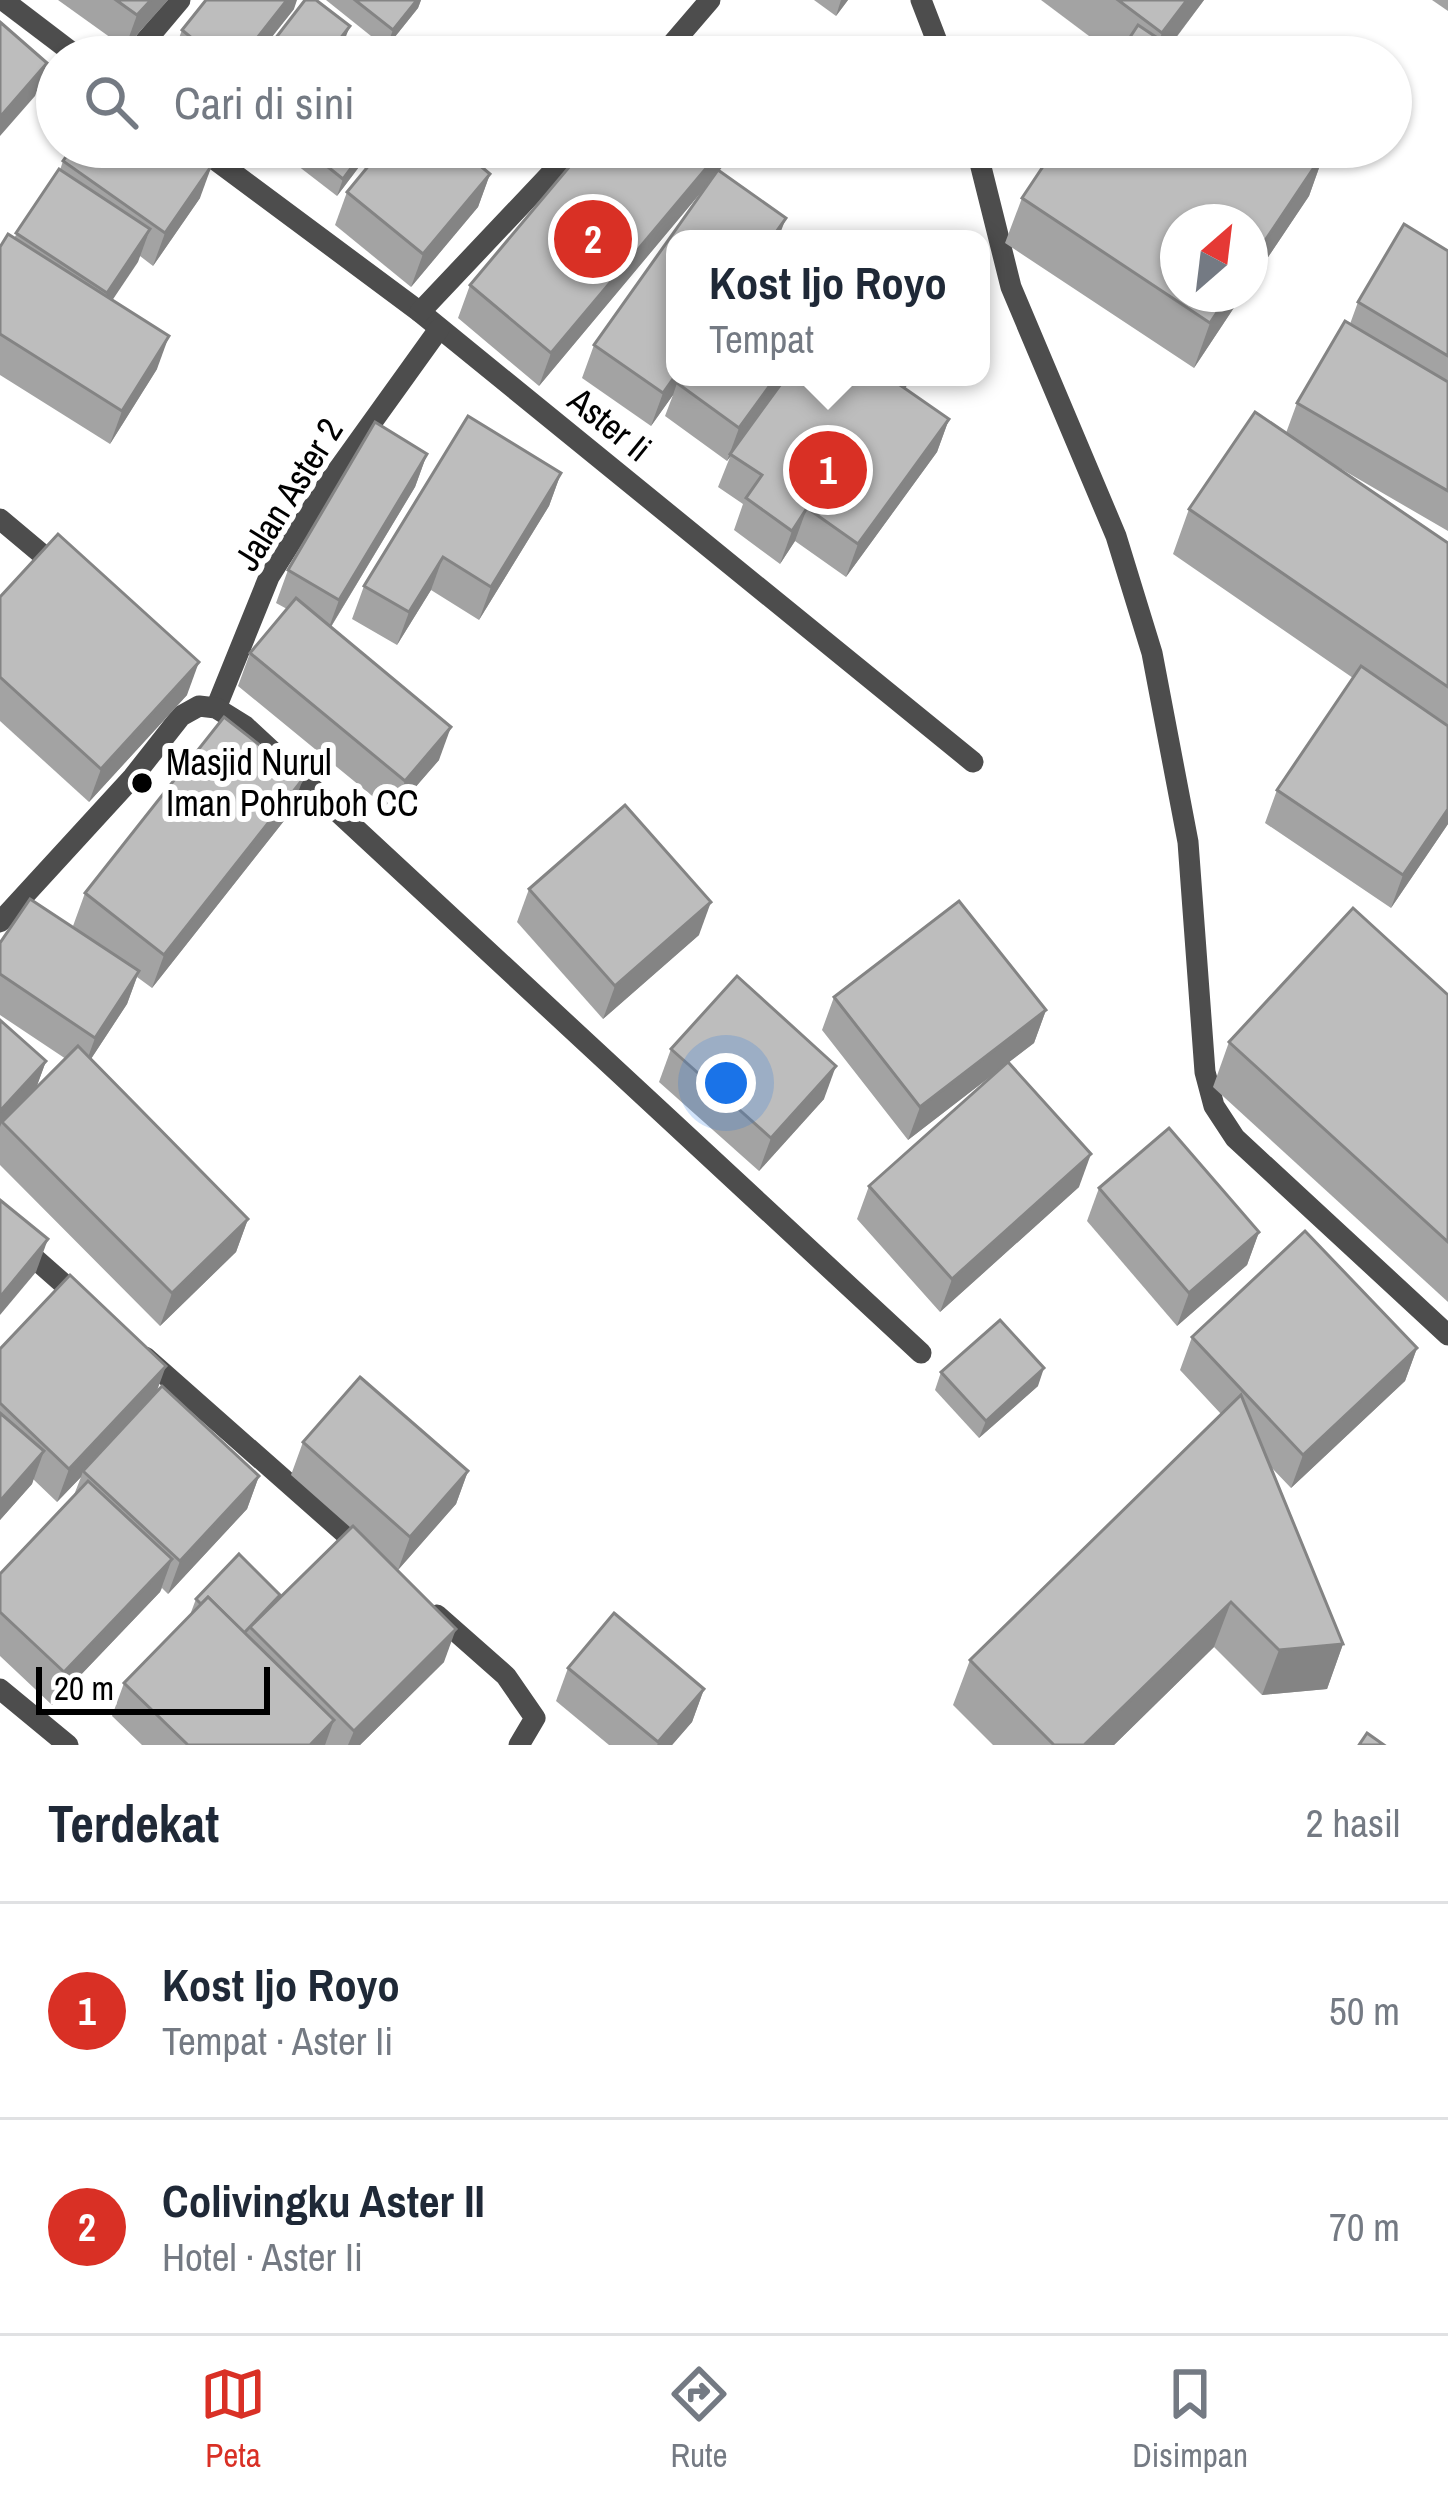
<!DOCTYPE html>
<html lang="id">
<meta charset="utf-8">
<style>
body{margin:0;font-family:"Archivo Narrow",sans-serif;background:#f2f2f3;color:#1f2937}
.compass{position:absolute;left:1160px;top:204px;width:108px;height:108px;border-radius:50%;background:#fff;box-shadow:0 3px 9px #0004;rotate:28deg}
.scale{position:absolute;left:36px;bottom:30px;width:234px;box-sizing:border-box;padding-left:12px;border:6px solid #000;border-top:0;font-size:33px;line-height:42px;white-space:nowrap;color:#000;-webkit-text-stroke:9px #fff;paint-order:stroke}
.you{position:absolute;left:726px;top:1083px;width:42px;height:42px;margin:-30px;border:9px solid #fff;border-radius:50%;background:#1a73e8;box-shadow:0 0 0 18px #1a73e833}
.badge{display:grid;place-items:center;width:78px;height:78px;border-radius:50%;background:#d93025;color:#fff;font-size:39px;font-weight:700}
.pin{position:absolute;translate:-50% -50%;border:6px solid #fff;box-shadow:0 3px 12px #0006}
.popup{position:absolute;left:666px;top:230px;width:324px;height:156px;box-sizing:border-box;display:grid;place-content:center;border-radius:24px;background:#fff;filter:drop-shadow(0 3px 9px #0005);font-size:39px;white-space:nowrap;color:#747a83}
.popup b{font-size:45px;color:#1f2937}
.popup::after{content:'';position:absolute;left:50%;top:100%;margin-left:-24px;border:24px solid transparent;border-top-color:#fff}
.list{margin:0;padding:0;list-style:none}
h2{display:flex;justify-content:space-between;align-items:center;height:156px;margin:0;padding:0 48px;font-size:51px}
h2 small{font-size:39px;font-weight:400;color:#747a83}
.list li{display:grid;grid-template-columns:78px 1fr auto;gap:36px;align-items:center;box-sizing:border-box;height:216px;padding:0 48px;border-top:3px solid #e0e1e3}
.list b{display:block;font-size:45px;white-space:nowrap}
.list p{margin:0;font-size:39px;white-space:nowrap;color:#747a83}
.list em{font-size:39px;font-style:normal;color:#747a83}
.icon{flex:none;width:66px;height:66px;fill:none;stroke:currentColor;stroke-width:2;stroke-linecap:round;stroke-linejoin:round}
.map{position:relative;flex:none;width:1448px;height:1745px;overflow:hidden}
.search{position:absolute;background:#fff;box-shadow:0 3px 9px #0004;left:36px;right:36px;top:36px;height:132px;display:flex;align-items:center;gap:30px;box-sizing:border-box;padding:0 42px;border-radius:66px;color:#747a83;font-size:45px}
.sheet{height:588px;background:#fff}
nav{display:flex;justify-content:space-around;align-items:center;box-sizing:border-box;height:168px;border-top:3px solid #e0e1e3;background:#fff;font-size:33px;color:#747a83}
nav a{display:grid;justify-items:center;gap:6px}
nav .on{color:#d93025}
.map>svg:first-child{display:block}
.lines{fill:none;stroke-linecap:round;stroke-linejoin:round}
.minor{stroke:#4d4d4d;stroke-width:21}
.wall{fill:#a3a3a3}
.shaded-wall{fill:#848484}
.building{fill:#bdbdbd;stroke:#848484;stroke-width:3}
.poi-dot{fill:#000;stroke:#fff;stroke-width:4.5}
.labels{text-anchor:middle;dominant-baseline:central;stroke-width:12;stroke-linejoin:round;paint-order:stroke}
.street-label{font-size:36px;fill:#000;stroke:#fff}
.poi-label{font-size:36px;fill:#000;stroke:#fff;text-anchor:start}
</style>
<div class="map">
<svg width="1448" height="1745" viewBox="0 0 1448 1745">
<rect width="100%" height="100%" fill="#fff"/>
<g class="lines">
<g class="minor">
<polyline points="3,0 78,57"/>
<polyline points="921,0 943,57"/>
<polyline points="132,57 180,0"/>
<polyline points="661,57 710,0"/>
<polyline points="198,147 420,312 973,762"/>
<polyline points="976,147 1011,287 1116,536 1152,653 1188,842 1205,1072 1214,1106 1235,1138 1448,1335"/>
<polyline points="420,312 576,147"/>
<polyline points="0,519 62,571"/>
<polyline points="216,708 269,577 327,485 439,329"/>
<polyline points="0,922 133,777 181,716 199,706 216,708 245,726 921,1353"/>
<polyline points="0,1228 82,1300"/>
<polyline points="145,1357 365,1551"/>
<polyline points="437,1615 506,1676 535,1718 519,1745"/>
<polyline points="0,1689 68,1745"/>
</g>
</g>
<g class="wall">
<polygon points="58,0 168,0 125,48"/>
<polygon points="326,0 421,0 418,8 386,48"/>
<polygon points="814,0 848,0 836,16"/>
<polygon points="1041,0 1204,0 1170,46 1117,57"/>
<polygon points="1432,0 1448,0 1448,11"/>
<polygon points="294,9 256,57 172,57 182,30"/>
<polygon points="294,147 374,147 337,196 289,159"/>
<polygon points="1325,151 1309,196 1250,284 1250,222 1178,294 1243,294 1194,368 1005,243 1022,198"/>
<polygon points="728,160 719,171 675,377 913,377 905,388 949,419 937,452 846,577 795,541 780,564 734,530 743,504 718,487 730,457 727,461 665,416 673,395 651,426 582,378 594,345 703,190 539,386 458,318 470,285"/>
<polygon points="63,161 200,198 153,266 140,256 112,300 157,369 110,444 0,375 0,247 14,238 60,170"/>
<polygon points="490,174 478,207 411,287 335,225 347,192"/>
<polygon points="1448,251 1448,531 1324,459 1448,543 1448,824 1391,908 1265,823 1277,790 1353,678 1173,554 1189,509 1286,433 1297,403 1350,324 1358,302"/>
<polygon points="427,454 415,487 331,627 439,760 393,813 238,686 250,653 287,609 276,603 288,570"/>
<polygon points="561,473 549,506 479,620 431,590 397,645 352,619 364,586"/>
<polygon points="0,597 187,695 89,802 0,721"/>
<polygon points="291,812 152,988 137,977 127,1004 91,1059 248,1219 236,1252 160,1326 0,1165 0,1020 46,1061 36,1088 66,1059 0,1015 0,943 87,937 73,926 85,893"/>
<polygon points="529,889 699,935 603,1019 517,922"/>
<polygon points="1448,995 1448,1302 1213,1087 1229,1042"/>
<polygon points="834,997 1046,1010 1034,1043 1009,1062 1079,1187 940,1312 857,1219 869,1186 1000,1069 908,1140 822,1030"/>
<polygon points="671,1049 824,1099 759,1171 659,1082"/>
<polygon points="1099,1188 1259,1232 1247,1265 1177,1326 1087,1221"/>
<polygon points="1192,1337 1417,1348 1405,1381 1291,1488 1270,1466 1343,1644 1327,1689 1262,1695 1214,1647 1114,1745 993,1745 953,1705 970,1660 1221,1414 1180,1370"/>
<polygon points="0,1349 158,1391 259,1476 247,1509 168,1594 162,1588 160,1592 52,1705 0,1656 0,1574 74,1495 81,1477 57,1502 33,1479 32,1484 0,1520"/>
<polygon points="941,1372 1038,1386 979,1438 935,1390"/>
<polygon points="303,1442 468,1471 456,1504 398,1570 444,1662 360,1745 142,1745 112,1716 124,1683 190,1615 196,1599 279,1599 351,1528 291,1475"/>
<polygon points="568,1668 704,1689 692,1722 672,1745 609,1745 556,1701"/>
</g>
<g class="shaded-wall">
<polygon points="151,0 168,0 125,48 137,15"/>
<polygon points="287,0 297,0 294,9 256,57 242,57"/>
<polygon points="417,0 421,0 418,8 386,48 393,30"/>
<polygon points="841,0 848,0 836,16"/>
<polygon points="1187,0 1204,0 1161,57 1153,57 1162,33"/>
<polygon points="350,26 343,44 333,57 326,57"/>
<polygon points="47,63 35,96 0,136 0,117"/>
<polygon points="367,147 374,147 337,196 343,179"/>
<polygon points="724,147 733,147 728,160 539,386 551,353"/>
<polygon points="1325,151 1309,196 1250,284 1250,263"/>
<polygon points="212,165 200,198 153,266 165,233"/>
<polygon points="490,174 478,207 411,287 423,254"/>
<polygon points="786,218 778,239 771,239"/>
<polygon points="150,229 138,262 95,326 107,293"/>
<polygon points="1229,294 1243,294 1194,368 1210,323"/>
<polygon points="169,336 157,369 110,444 122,411"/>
<polygon points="675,376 686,377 677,383 673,395 651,426 663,393"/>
<polygon points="776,377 788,377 727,461 739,428"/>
<polygon points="902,377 913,377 885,416 897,383"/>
<polygon points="949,419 937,452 846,577 858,544"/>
<polygon points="427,454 415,487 327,633 339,600"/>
<polygon points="561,473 549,506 479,620 491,587"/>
<polygon points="807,508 795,541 780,564 792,531"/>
<polygon points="443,557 431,590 397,645 409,612"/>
<polygon points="199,662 187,695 89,802 101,769"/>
<polygon points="451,727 439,760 393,813 405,781"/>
<polygon points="303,779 291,812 152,988 164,955"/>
<polygon points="1448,809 1448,824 1391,908 1403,875"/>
<polygon points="711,902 699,935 603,1019 615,986"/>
<polygon points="139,971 127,1004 83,1071 95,1038"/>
<polygon points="1046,1010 1034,1043 908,1140 920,1107"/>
<polygon points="46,1061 34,1094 2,1122 0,1127 0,1111"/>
<polygon points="836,1066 824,1099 759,1171 771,1138"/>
<polygon points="1091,1154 1079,1187 940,1312 952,1279"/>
<polygon points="248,1219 236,1252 160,1326 172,1293"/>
<polygon points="1259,1232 1247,1265 1177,1326 1189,1293"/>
<polygon points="48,1239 36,1272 0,1315 0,1297"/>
<polygon points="1417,1348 1405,1381 1291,1488 1303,1455"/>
<polygon points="166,1366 154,1399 83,1471 81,1477 57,1502 69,1469"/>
<polygon points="1044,1368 1038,1386 979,1438 986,1421"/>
<polygon points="44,1451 32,1484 0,1520 0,1501"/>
<polygon points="468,1471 456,1504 398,1570 410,1537"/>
<polygon points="259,1476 247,1509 168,1594 180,1561"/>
<polygon points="172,1559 160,1592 52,1705 64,1672"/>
<polygon points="1231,1602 1214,1647 1114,1745 1084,1745"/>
<polygon points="456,1629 444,1662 360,1745 348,1745 354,1731"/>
<polygon points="1343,1644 1327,1689 1262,1695 1279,1650"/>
<polygon points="704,1689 692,1722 672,1745 657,1745"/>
<polygon points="334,1720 325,1745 310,1745"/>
</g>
<g class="building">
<polygon points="116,0 151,0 137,15"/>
<polygon points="206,0 287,0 242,57 215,57 182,30"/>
<polygon points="305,0 316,0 350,26 326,57 261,57"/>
<polygon points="355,0 417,0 393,30"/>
<polygon points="1118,0 1187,0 1162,33"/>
<polygon points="0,22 47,63 0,117"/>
<polygon points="1138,25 1186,57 1117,57"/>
<polygon points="73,147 185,147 212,165 165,233 63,161"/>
<polygon points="303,147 367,147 343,179"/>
<polygon points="384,147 458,147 490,174 423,254 347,192"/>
<polygon points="586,147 724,147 551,353 470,285"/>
<polygon points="1056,147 1320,147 1325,151 1250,263 1250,222 1178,222 1178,294 1229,294 1210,323 1022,198"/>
<polygon points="59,169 150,229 107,293 16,233"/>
<polygon points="718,170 786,218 771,239 675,239 675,376 663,393 594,345"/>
<polygon points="1404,224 1448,251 1448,356 1358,302"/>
<polygon points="8,234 169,336 122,411 0,334 0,247"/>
<polygon points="1345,321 1448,382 1448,491 1297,403"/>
<polygon points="682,377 776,377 739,428 677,383"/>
<polygon points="786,377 902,377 897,383 949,419 858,544 807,508 792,531 746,498 762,475 730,454"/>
<polygon points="1255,412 1448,543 1448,687 1189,509"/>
<polygon points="468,416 561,473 491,587 443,557 409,612 364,586"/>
<polygon points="375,422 427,454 339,600 288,570"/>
<polygon points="58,534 199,662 101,769 0,677 0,597"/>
<polygon points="296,598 451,727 405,781 250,653"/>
<polygon points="1361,666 1448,726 1448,809 1403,875 1277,790"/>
<polygon points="224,717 303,779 164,955 85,893"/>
<polygon points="625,805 711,902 615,986 529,889"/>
<polygon points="30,899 139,971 95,1038 0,974 0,943"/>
<polygon points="959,901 1046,1010 920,1107 834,997"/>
<polygon points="1353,908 1448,995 1448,1242 1229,1042"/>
<polygon points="737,976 836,1066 771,1138 671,1049"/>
<polygon points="0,1020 46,1061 0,1111"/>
<polygon points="78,1046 248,1219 172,1293 2,1122"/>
<polygon points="1008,1062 1091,1154 952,1279 869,1186"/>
<polygon points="1169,1128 1259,1232 1189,1293 1099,1188"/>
<polygon points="0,1200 48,1239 0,1297"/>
<polygon points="1305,1231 1417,1348 1303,1455 1192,1337"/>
<polygon points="70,1275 166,1366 69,1469 0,1403 0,1349"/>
<polygon points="1000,1320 1044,1368 986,1421 941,1372"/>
<polygon points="360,1377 468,1471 410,1537 303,1442"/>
<polygon points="162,1386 259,1476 180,1561 83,1471"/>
<polygon points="1241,1395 1343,1644 1279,1650 1231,1602 1084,1745 1054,1745 970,1660"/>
<polygon points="0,1413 44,1451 0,1501"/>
<polygon points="88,1481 172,1559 64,1672 0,1612 0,1574"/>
<polygon points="353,1526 456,1629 354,1731 250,1627"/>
<polygon points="239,1554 280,1595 244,1633 208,1597 201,1604 196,1599"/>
<polygon points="208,1597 334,1720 310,1745 188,1745 124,1683"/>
<polygon points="614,1613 704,1689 658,1742 568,1668"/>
<polygon points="1367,1733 1384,1745 1359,1745"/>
</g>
<circle class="poi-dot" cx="142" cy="783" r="12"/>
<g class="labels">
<g class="street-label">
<text transform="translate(610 424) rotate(39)">Aster Ii</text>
<text transform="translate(288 494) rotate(-58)">Jalan Aster 2</text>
</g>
<g class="poi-label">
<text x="166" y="762">Masjid Nurul<tspan x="166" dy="41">Iman Pohruboh CC</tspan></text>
</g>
</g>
</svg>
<svg class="compass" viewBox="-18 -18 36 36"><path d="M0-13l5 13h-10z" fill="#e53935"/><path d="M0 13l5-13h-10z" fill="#747a83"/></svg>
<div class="scale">20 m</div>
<div class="you"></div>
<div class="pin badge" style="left:828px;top:470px">1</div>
<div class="popup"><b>Kost Ijo Royo</b>Tempat</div>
<div class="pin badge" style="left:593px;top:239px">2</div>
<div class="search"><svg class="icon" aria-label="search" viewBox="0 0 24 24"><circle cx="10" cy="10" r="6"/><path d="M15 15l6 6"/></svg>Cari di sini</div>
</div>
<section class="sheet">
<h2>Terdekat<small>2 hasil</small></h2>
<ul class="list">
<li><span class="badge">1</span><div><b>Kost Ijo Royo</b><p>Tempat · Aster Ii</p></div><em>50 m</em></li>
<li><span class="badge">2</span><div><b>Colivingku Aster II</b><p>Hotel · Aster Ii</p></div><em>70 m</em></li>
</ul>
</section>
<nav>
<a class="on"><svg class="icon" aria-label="map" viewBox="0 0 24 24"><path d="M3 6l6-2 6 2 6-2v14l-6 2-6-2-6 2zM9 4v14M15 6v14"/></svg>Peta</a>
<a><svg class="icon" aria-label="directions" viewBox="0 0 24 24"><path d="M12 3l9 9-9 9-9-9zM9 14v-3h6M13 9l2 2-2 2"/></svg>Rute</a>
<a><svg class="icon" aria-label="saved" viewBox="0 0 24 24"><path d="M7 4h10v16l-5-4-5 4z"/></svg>Disimpan</a>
</nav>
